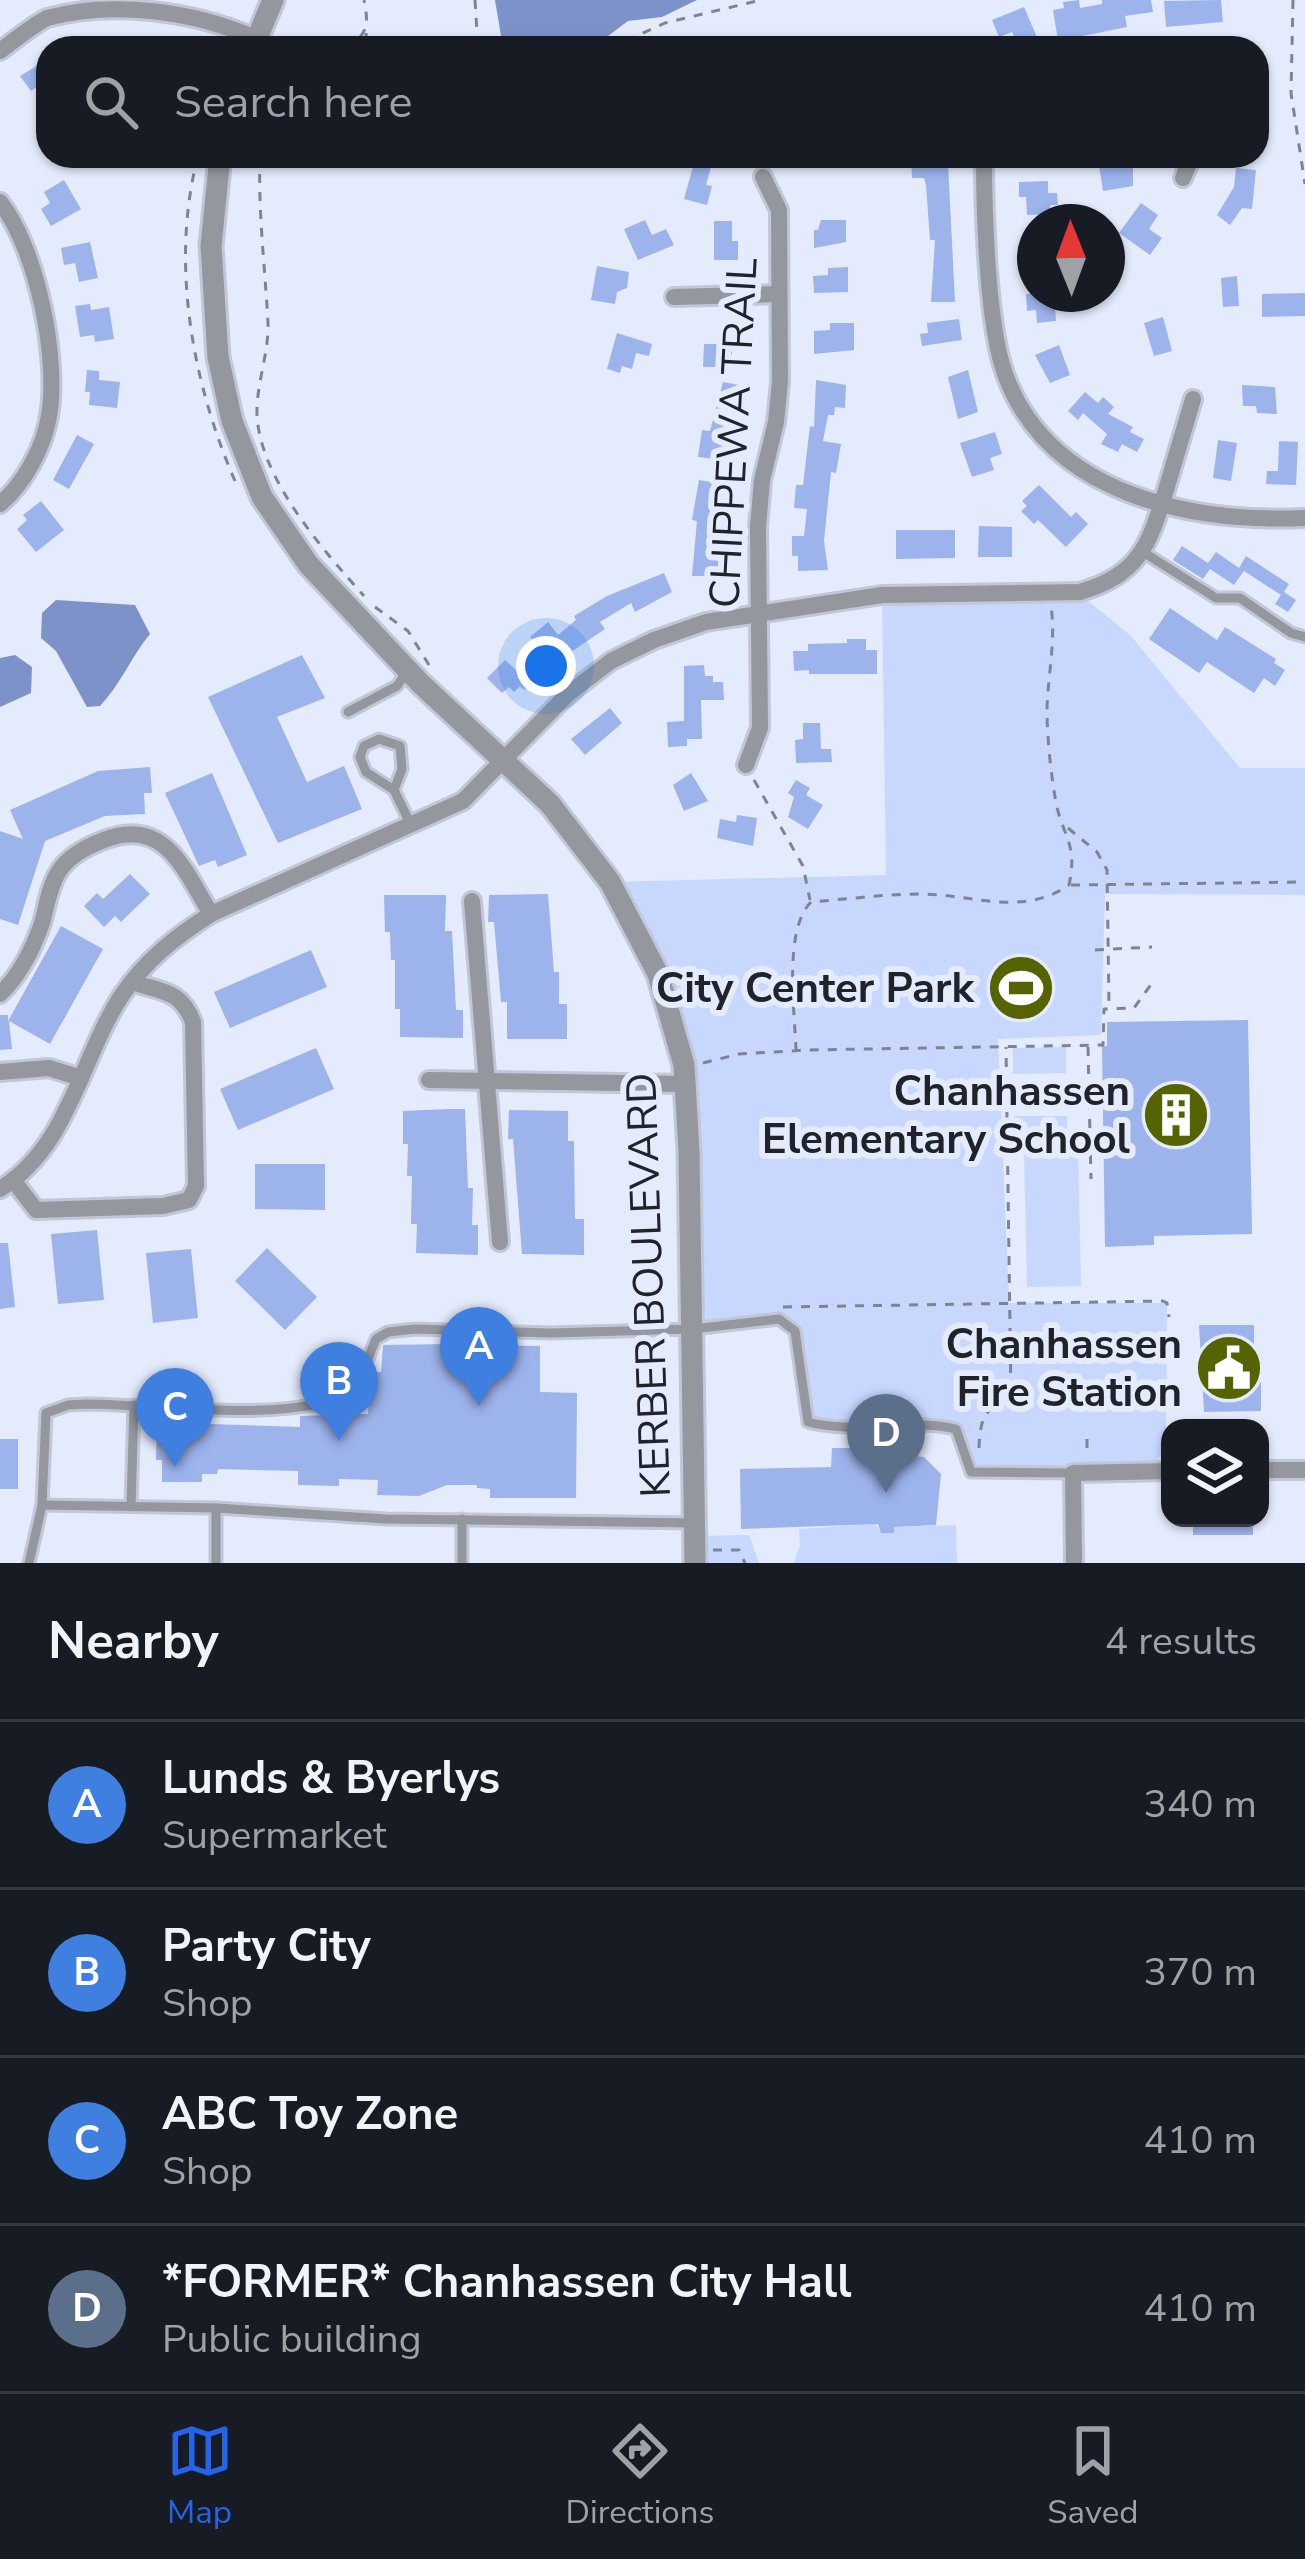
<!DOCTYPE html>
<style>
body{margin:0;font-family:"Nunito Sans",sans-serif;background:#20242c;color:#f1f3f6}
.controls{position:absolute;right:36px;bottom:36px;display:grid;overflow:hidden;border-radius:24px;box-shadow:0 3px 9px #0004}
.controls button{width:108px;height:108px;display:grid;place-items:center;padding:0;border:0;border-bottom:3px solid #363941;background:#171b24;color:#f1f3f6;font:60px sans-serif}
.compass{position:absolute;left:1017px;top:204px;width:108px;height:108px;border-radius:50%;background:#171b24;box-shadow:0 3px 9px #0004;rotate:359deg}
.you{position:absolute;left:546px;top:666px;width:42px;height:42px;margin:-30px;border:9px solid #fff;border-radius:50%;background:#1a73e8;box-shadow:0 0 0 18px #1a73e833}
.badge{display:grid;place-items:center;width:78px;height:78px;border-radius:50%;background:#2563eb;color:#fff;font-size:39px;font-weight:700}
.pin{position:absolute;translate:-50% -99px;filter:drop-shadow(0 3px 6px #0008)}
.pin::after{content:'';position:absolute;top:63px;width:42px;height:36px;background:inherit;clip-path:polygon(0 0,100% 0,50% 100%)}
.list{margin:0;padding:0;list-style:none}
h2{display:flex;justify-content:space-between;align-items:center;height:156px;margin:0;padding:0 48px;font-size:51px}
h2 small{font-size:39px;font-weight:400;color:#9ea1a6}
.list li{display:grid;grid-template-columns:78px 1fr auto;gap:36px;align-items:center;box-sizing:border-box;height:168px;padding:0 48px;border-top:3px solid #363941}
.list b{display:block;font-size:45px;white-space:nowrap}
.list p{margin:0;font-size:39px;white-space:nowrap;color:#9ea1a6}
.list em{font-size:39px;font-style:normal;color:#9ea1a6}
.icon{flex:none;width:66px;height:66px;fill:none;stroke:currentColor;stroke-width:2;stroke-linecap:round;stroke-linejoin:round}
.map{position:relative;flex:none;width:1305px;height:1563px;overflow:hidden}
.search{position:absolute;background:#171b24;box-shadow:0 3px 9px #0004;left:36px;right:36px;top:36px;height:132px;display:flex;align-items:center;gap:30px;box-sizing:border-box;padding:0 42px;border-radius:36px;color:#9ea1a6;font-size:45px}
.sheet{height:828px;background:#171b24}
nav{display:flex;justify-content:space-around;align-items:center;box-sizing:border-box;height:168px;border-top:3px solid #363941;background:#171b24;font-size:33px;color:#9ea1a6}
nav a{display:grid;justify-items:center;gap:6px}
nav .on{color:#2563eb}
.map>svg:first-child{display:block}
.green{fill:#c7d7fe}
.water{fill:#7d92c9}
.building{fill:#9db3ec}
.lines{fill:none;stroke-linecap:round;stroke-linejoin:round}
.service-casing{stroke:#c1c7d6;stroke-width:15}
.minor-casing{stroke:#c1c7d6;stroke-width:22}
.tertiary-casing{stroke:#c1c7d6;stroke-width:27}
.path{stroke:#7f848f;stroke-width:3;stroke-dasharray:9 9;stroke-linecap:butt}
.service{stroke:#94979e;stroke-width:9}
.minor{stroke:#94979e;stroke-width:16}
.tertiary{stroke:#94979e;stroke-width:21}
.labels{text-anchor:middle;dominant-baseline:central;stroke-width:12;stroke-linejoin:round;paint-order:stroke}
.street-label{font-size:42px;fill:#202329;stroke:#e4ebfc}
.poi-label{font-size:42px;font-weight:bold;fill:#202329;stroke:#e4ebfc;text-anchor:end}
</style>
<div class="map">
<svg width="1305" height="1563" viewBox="0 0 1305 1563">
<rect width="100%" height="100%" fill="#e4ebfc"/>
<g class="green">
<polygon points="1077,592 1130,635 1240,768 1305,768 1305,895 1105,894 1101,1035 998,1039 1009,1303 1167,1303 1166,1438 1164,1452 1147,1471 967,1468 956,1429 808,1422 794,1330 779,1319 693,1329 685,1084 658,974 610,882 886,875 882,595"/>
<polygon points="1066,1047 1066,1073 1013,1074 1013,1048"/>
<polygon points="1066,1081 1066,1107 1013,1108 1013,1082"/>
<rect x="1014" y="1116" width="53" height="26"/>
<polygon points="1078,1149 1081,1286 1027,1287 1024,1150"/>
<polygon points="875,1524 881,1533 893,1533 894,1527 956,1525 957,1563 794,1563 800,1545 799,1529"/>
<polygon points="749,1535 759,1563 695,1563 695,1536"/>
</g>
<g class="water">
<polygon points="495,0 697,0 662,17 628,21 592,48 503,48"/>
<path d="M56,600L135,605L150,634C131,657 121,684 100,706L87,707L56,651L41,638L42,613Z"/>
<polygon points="15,655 32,667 31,693 0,707 0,658"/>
</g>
<g class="building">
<polygon points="1079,0 1080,8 1102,4 1102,0 1151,0 1153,12 1125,16 1127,27 1058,41 1053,10 1064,8 1063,2"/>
<polygon points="1221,0 1223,22 1166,27 1164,1"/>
<polygon points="1024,7 1039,42 1019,48 1012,32 999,37 992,20"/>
<polygon points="48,59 48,93 41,84 31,91 20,76"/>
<polygon points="911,156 935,156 935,163 948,163 955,302 931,302 935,240 930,240 926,185 924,178 912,178"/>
<polygon points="1133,156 1133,186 1103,191 1098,159"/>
<polygon points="694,163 711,167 706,185 712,186 707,205 684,199"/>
<polygon points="1236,168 1256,170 1252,209 1242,208 1230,225 1217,215 1234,187"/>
<polygon points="64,180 81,209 51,226 41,209 50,203 44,192"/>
<polygon points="1048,181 1048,193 1057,193 1058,205 1050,205 1051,214 1027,215 1026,197 1019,197 1019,182"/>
<polygon points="1141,203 1158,215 1149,229 1162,238 1150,255 1119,233"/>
<polygon points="645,220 652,235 666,229 674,245 638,260 624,229"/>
<polygon points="821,220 846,220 846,242 814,248 814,230 818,230"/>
<polygon points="714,221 732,221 732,241 738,241 738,260 714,260"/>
<polygon points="90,242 98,278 79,282 75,263 64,265 61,248"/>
<polygon points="597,266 629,272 627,288 617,292 615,304 591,300"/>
<polygon points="848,267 848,292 814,293 813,276 828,275 828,268"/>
<polygon points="1237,276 1239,306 1223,307 1221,278"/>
<polygon points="1305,293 1305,316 1262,317 1262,294"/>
<polygon points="1026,294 1054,294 1056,321 1037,323 1036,310 1027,311"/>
<polygon points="90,304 91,310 109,307 114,339 95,342 94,335 80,337 75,306"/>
<polygon points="1163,317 1172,351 1154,356 1144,323"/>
<polygon points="959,319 962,340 922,346 920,334 928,333 927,323"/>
<polygon points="830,323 854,323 854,350 814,354 814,331 830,330"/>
<polygon points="723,330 741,331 741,350 732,350 732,367 703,367 704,344 723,344"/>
<polygon points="617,333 652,344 649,356 636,353 632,369 622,366 620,373 607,369"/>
<polygon points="1059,345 1070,375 1050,383 1035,355"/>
<polygon points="87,370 99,371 99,380 120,382 117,408 89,405 90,392 85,392"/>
<polygon points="968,370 978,412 958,419 948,377"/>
<polygon points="816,380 846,385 845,408 835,407 834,415 828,415 823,441 841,444 836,473 831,472 824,541 828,570 798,571 798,556 792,556 792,536 804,536 807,509 794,508 796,485 803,485 810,426 814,427"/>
<polygon points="723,382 739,385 736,398 741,401 732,450 722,449 721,454 715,453 714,459 698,457 702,430 710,431"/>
<polygon points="1242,385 1275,387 1277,414 1257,413 1256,406 1243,406"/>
<polygon points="1085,392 1098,403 1103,397 1114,407 1108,414 1133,427 1130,432 1144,439 1137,452 1122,444 1118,452 1101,444 1107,434 1083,413 1078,420 1068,411"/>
<polygon points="995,432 1002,454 990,458 994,470 972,477 960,443"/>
<polygon points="77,435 94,444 69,489 53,480"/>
<polygon points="1218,440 1237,443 1231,481 1213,478"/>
<polygon points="1279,441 1298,442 1296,485 1266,484 1267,471 1278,471"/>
<polygon points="699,480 717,483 714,502 722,503 719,525 713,524 712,556 721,556 721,576 692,576 697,521 692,520"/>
<polygon points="1039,485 1071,517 1076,512 1088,524 1066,547 1038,520 1034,524 1021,511 1027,506 1022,501"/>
<polygon points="41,501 64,530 36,552 17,529 27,520 23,515"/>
<polygon points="979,526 1012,527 1012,557 978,557"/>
<polygon points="896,530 955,530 955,558 896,559"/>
<polygon points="1182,546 1208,563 1216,552 1239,568 1246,556 1289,584 1284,592 1296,600 1288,612 1275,604 1281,595 1244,571 1234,585 1210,569 1203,579 1173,560"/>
<polygon points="664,573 672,592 635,612 631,603 600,622 605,629 562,658 555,649 546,656 530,637 548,622 558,635 576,620 574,616 607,596"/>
<polygon points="1170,608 1217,640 1225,627 1276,659 1274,663 1285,670 1275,686 1264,678 1254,693 1207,662 1199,673 1149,639"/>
<polygon points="847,639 866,639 866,650 877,650 877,674 809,674 809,670 794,671 793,651 808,651 808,644 847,643"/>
<polygon points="302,655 325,698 277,717 307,782 344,766 362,809 278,843 208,697"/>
<polygon points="505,660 518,672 525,665 537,677 524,690 520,686 514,692 509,687 502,693 487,678"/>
<polygon points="704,665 705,676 713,676 713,682 723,682 724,700 701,700 702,739 687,739 687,746 668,747 667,722 684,721 684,666"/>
<polygon points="610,708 622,723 585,755 571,739"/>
<polygon points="803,723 820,723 821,749 831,749 832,762 796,763 795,740 803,739"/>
<polygon points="150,767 152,793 144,793 145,814 105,816 45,841 18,925 0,919 0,831 23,839 10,810 98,771"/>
<polygon points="212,773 247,855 218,867 215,860 199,866 165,793"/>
<polygon points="691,773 708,801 684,811 673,785"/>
<polygon points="796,780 810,788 806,795 823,805 808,829 788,817 794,797 788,793"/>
<polygon points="737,815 757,818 753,846 717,838 720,819 736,822"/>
<polygon points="130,874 150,894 121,922 115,916 104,927 84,906 97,893 103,899"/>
<polygon points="548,894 554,972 559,972 559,1004 567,1004 567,1039 507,1039 507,1002 501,1002 494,922 488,922 489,895"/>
<polygon points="384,895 446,895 445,931 452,931 456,1010 463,1010 463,1038 400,1037 400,1009 395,1009 395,960 391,960 390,932 385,932"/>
<polygon points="61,926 103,949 50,1044 9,1021 12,1049 0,1050 0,1015 8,1015 8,1021"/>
<polygon points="311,950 327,987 230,1028 214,992"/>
<polygon points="1248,1020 1252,1234 1154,1236 1154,1245 1105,1247 1102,1046 1107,1046 1107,1022"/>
<polygon points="316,1048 334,1089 238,1130 220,1089"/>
<polygon points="449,1109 465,1109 468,1188 473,1188 472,1225 478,1225 478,1255 416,1253 417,1224 411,1224 412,1176 407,1176 408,1144 403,1144 403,1111"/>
<polygon points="509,1110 568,1111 568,1141 574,1141 575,1219 584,1219 584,1255 522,1254 513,1139 508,1139"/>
<polygon points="255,1164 325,1164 325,1210 255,1209"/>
<polygon points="97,1230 104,1300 58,1304 51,1234"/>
<polygon points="0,1243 8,1243 15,1307 0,1309"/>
<polygon points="267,1248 317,1297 285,1330 235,1281"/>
<polygon points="191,1249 198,1318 153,1323 146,1253"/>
<polygon points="1199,1325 1254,1325 1254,1382 1261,1382 1261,1411 1204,1412"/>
<polygon points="448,1339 480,1340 480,1345 540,1346 540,1392 577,1393 576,1498 490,1498 490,1489 477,1488 477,1485 447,1485 419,1496 377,1495 378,1480 339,1479 339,1486 298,1485 298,1471 218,1469 217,1474 202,1474 202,1482 162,1482 162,1460 156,1460 157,1420 163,1420 163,1417 210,1419 210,1424 300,1427 300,1416 368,1414 370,1378 372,1372 381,1372 383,1345 448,1344"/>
<rect x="0" y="1439" width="18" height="50"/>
<polygon points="870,1441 887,1444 888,1457 896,1456 904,1465 913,1456 924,1457 941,1474 936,1525 894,1527 894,1533 881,1533 878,1524 741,1529 740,1469 831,1467 832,1448 865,1448"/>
<rect x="1193" y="1518" width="60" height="17"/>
</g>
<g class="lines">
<defs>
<g id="service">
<polyline points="1143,552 1216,598 1240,598 1291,633 1305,637"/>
<polyline points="348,712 397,686 408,670"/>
<polyline points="394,790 402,769 400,746 379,739 364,746 360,757 366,772 394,790 411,825"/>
<polyline points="42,1505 216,1508 386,1519 695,1523"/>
<polyline points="131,1506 134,1405"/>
<polyline points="216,1508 216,1563"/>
<path d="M29,1563L42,1505L46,1413L68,1405L87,1404C175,1405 268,1423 353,1395L376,1339L388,1332L415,1329L551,1333L693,1329L779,1319L795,1331L808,1422C856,1435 908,1417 956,1429L971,1472L1072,1473"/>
<polyline points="462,1563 462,1519"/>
</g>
<g id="minor">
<path d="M0,51C15,40 30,27 47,18C112,0 195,11 257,39"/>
<path d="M984,156C984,212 987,324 1005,374C1049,495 1191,523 1305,518"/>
<polyline points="1183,178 1192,156"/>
<path d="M0,202C37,249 59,358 49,416C44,447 24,484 0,504"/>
<polyline points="674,297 779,294"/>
<polyline points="746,765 760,728 758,527 762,480 776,422 780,382 779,210 763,177"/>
<polyline points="472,901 500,1242"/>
<path d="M0,994C19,976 33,949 42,923C47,906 49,886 59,871C69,856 88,846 104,840C165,816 185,871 211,914"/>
<polyline points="0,1072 49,1068 81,1078"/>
<polyline points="429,1080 685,1084"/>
<path d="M13,1180L36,1210L163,1206L189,1200L196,1186L193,1022C181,990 162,992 132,982"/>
<path d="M0,1189C69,1147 80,1059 122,995C146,960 175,937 211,914L463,801L568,694L611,661L654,640L706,622L882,595L1080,592C1140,574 1149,545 1166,490C1175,460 1184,429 1193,399"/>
<polyline points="1260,1470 1305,1470"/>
<polyline points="1074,1563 1073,1473 1170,1471"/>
</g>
<g id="tertiary">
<polyline points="253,48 273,0"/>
<polyline points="220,156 211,246 218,357 232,421 262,497 308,564 420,683 550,804 610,882 658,974 684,1065 689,1152 695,1563"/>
</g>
</defs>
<use href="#service" class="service-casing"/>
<use href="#minor" class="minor-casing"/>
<use href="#tertiary" class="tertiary-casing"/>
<g class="path">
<polyline points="475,0 478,48"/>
<polyline points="1293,0 1291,93 1305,184"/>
<polyline points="366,33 367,48"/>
<polyline points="233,48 234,48"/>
<path d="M346,48C368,35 369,24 364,0"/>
<polyline points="610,48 665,23 761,0"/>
<path d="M198,156C170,262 192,382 235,481"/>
<path d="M260,156C258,212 265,267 268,323C269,354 256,384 257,415C260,479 324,551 364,596"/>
<polyline points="375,607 408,631 429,665"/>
<polyline points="754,780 803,866 810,900"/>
<polyline points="1068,828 1097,852 1107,870 1109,1006"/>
<polyline points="1071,885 1305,882"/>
<polyline points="1095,950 1152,947"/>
<polyline points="1088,1047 1091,1179"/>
<path d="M796,1051C795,1012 783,930 811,902C848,899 886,894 923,894C975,895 1022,917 1069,885C1078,844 1063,837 1056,803C1051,774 1047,738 1047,709C1048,674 1056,641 1051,606"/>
<polyline points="703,1063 739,1054 807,1050 1103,1045 1104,1009 1134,1008 1152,983"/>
<polyline points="783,1307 1163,1301 1167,1303 1169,1317"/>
<polyline points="1087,1439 1087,1455"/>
<path d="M979,1448C980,1420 984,1407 1011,1398L1006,1047"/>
<polyline points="713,1550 739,1550 745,1563"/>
</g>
<use href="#service" class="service"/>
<use href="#minor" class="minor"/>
<use href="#tertiary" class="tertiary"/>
</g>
<defs>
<symbol id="stadium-disc" viewBox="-11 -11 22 22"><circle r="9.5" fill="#566303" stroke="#e4ebfc"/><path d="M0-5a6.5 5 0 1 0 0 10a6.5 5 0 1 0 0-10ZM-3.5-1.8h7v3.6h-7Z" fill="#fff"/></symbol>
<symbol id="building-disc" viewBox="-11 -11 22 22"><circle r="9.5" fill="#566303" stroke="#e4ebfc"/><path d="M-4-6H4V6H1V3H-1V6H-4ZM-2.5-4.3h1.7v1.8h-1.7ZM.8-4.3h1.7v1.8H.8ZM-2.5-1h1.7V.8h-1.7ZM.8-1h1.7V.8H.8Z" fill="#fff"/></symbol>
<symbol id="civic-disc" viewBox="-11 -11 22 22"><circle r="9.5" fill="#566303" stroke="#e4ebfc"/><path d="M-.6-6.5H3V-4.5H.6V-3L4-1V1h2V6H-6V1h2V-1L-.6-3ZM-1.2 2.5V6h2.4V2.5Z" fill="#fff"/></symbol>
</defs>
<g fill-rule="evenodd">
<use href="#stadium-disc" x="983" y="950" width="76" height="76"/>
<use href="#building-disc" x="1138" y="1077" width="76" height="76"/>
<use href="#civic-disc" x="1191" y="1330" width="76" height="76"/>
</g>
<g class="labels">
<g class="street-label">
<text transform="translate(734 433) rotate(-87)">CHIPPEWA TRAIL</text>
<text transform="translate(649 1285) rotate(-92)">KERBER BOULEVARD</text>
</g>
<g class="poi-label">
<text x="974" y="988">City Center Park</text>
<text x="1130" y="1091">Chanhassen<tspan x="1130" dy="48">Elementary School</tspan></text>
<text x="1182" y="1344">Chanhassen<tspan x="1182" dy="48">Fire Station</tspan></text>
</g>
</g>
</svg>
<div class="controls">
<button><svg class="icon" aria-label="layers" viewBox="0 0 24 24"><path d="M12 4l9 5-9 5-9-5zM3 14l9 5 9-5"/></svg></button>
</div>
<svg class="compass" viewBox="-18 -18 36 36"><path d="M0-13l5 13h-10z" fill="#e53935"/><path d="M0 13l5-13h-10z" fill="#9ea1a6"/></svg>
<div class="you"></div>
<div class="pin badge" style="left:479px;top:1406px;background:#3f7fe0">A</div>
<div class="pin badge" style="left:339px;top:1441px;background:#3f7fe0">B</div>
<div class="pin badge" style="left:175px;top:1467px;background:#3f7fe0">C</div>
<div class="pin badge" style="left:886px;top:1493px;background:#5c6f8a">D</div>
<div class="search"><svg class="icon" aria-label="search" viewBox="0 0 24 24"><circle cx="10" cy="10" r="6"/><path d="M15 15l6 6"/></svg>Search here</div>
</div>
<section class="sheet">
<h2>Nearby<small>4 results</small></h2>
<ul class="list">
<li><span class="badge" style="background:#3f7fe0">A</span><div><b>Lunds &amp; Byerlys</b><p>Supermarket</p></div><em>340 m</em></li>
<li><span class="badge" style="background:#3f7fe0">B</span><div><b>Party City</b><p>Shop</p></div><em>370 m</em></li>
<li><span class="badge" style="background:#3f7fe0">C</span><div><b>ABC Toy Zone</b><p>Shop</p></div><em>410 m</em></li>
<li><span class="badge" style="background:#5c6f8a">D</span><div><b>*FORMER* Chanhassen City Hall</b><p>Public building</p></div><em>410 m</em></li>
</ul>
</section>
<nav>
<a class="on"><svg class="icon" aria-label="map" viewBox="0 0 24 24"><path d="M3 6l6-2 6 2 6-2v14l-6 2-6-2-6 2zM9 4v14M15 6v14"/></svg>Map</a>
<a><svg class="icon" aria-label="directions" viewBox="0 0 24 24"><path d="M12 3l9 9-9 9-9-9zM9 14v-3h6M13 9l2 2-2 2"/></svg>Directions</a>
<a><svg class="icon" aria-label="saved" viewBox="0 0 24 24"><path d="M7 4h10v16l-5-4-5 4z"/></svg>Saved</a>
</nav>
